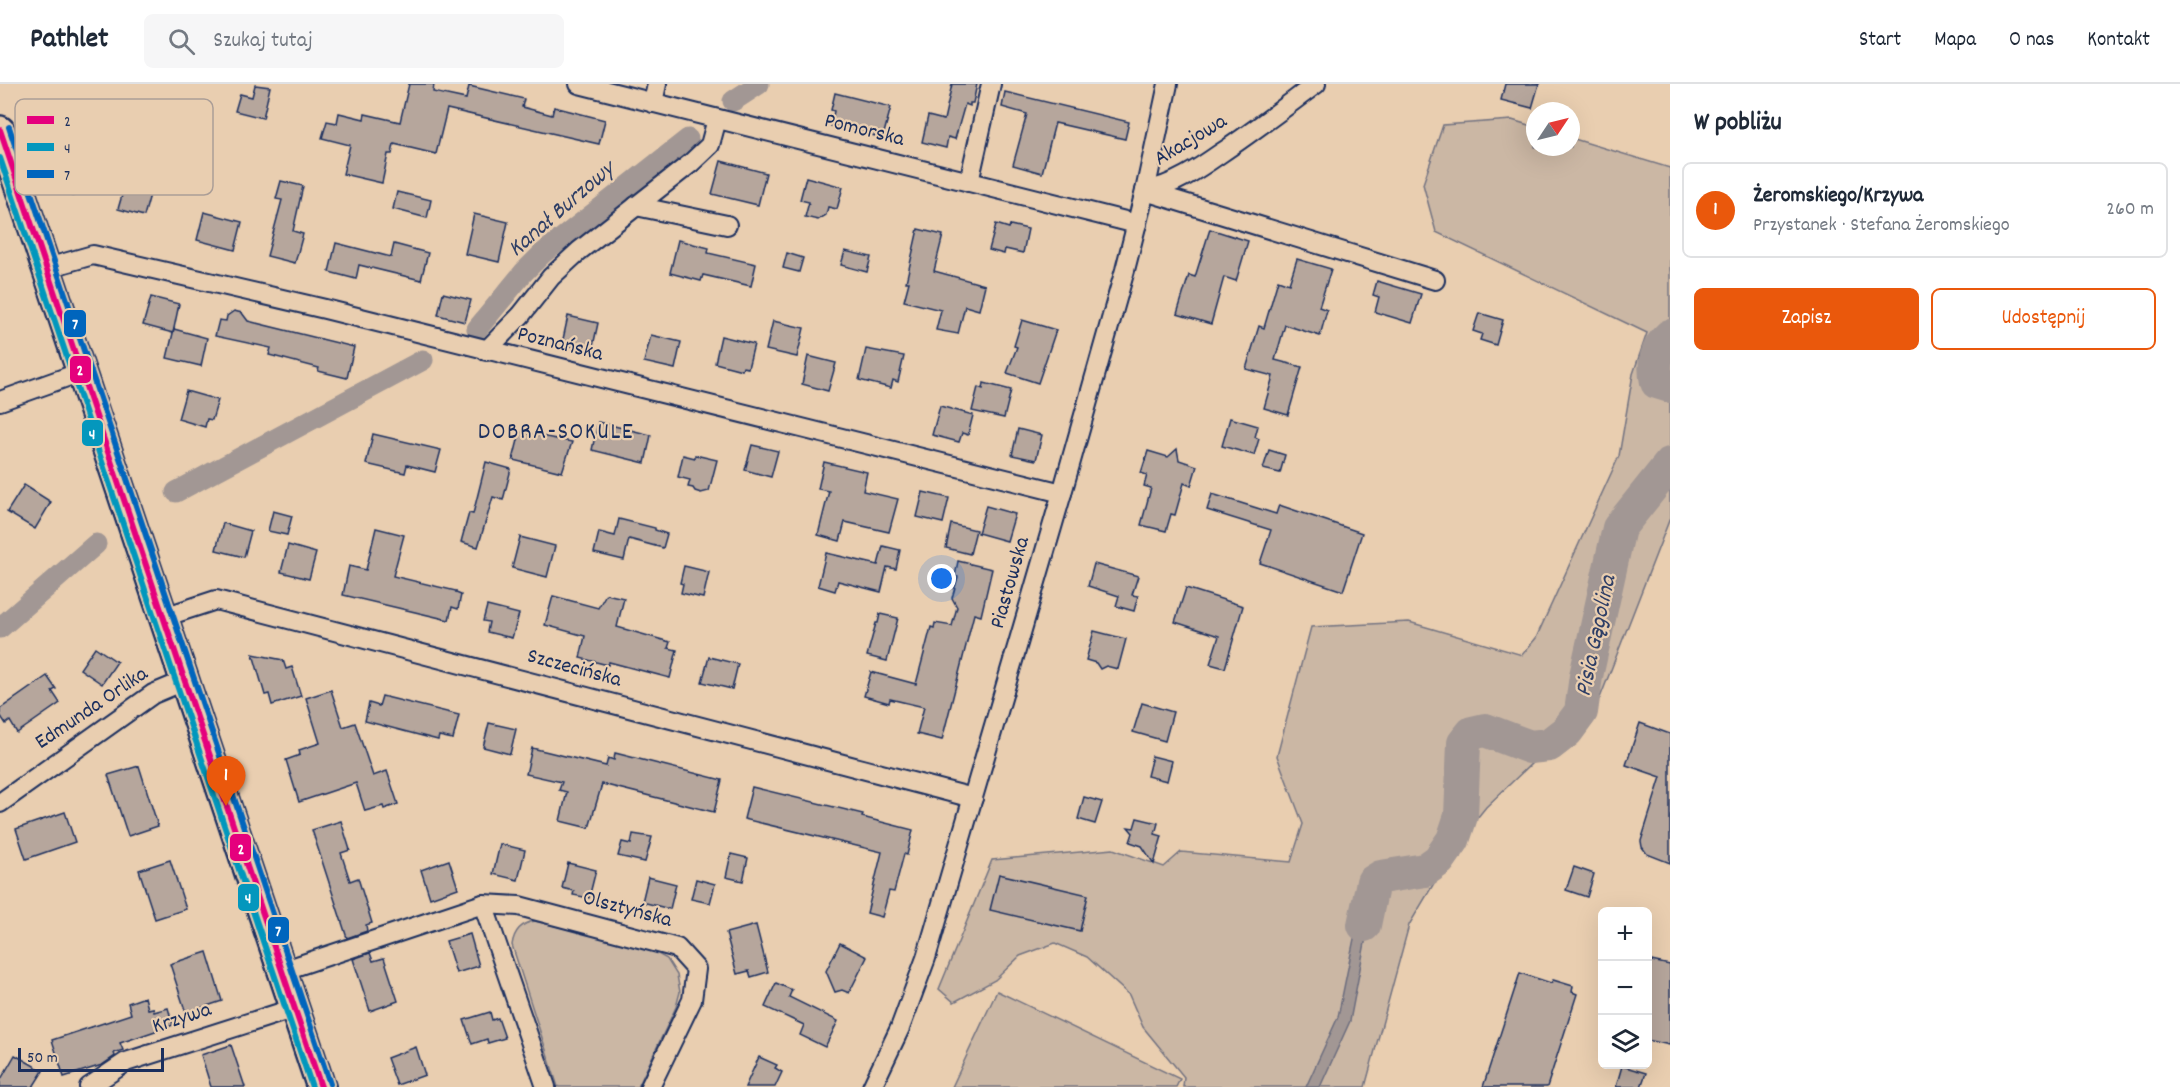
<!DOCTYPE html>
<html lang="pl">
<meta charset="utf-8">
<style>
body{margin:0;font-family:Dekko,sans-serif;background:#f6f6f7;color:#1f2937}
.controls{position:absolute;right:18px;bottom:18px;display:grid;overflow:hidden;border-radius:9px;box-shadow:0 6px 24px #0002}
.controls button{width:54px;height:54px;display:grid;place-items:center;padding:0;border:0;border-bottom:2px solid #e0e1e3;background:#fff;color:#1f2937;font:30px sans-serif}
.compass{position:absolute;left:1526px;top:18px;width:54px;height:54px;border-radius:50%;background:#fff;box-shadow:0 6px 24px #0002;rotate:55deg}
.scale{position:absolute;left:18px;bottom:15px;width:146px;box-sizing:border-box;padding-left:6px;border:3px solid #1b2f5e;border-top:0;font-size:16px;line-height:21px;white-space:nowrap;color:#1b2f5e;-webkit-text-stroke:4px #e9ceb0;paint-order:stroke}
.you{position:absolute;left:942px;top:495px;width:21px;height:21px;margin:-15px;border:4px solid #fff;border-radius:50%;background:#1a73e8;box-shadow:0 0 0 9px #1a73e833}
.badge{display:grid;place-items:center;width:39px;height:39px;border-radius:50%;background:#ea580c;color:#fff;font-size:20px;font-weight:700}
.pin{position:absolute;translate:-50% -50px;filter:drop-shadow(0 2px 3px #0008)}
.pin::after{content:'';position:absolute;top:32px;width:21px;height:18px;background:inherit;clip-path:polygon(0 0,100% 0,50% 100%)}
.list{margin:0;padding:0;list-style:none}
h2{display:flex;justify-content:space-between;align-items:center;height:78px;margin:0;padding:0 24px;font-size:26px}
h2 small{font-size:20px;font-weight:400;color:#747a83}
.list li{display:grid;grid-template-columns:39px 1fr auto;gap:18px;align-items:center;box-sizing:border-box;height:96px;margin:0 12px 12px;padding:0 12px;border:2px solid #e0e1e3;border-radius:9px}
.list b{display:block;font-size:22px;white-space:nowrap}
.list p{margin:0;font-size:20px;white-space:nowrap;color:#747a83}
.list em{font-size:20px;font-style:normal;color:#747a83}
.actions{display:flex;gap:12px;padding:18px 24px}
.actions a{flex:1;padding:14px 0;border:2px solid #ea580c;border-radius:9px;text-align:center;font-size:21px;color:#ea580c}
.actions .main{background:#ea580c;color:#fff}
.icon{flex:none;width:33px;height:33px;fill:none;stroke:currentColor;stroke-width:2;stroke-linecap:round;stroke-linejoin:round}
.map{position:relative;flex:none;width:1670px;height:1003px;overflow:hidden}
header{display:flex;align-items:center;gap:36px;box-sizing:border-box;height:84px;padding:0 30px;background:#fff;border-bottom:2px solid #e0e1e3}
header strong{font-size:28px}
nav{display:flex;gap:33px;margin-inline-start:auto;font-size:21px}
.search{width:420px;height:54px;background:#f6f6f7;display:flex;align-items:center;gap:15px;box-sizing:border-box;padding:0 21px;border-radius:9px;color:#747a83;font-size:22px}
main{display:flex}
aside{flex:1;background:#fff}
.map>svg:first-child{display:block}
.green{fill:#cbb7a4;stroke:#737381;stroke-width:1.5}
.water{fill:#a29794;stroke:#6c6d7e;stroke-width:1.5}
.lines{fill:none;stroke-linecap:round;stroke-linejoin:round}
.canal{stroke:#a29794;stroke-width:21}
.river{stroke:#a29794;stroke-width:34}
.building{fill:#b6a69c;stroke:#1b2f5e;stroke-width:1.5}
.street-casing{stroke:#1b2f5e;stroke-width:22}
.secondary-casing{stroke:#1b2f5e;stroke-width:32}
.street{stroke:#e9ceb0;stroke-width:18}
.secondary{stroke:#e9ceb0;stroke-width:27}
.bus-1-casing{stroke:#e9ceb0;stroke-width:10}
.bus-2-casing{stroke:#e9ceb0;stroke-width:10}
.bus-3-casing{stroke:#e9ceb0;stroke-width:10}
.bus-1{stroke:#e5007d;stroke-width:6}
.bus-2{stroke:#0497bd;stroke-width:6}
.bus-3{stroke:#0065bd;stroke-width:6}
.labels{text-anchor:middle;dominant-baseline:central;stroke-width:4.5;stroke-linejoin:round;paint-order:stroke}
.street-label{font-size:22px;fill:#1b2f5e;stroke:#e9ceb0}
.water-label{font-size:24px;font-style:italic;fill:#2f3f66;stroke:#e9ceb0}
.neighbourhood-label{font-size:24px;letter-spacing:1.5px;fill:#1b2f5e;stroke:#e9ceb0}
.key{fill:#e9ceb0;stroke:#ab9e97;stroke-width:1.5}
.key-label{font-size:16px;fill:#1b2f5e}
.line-badge{stroke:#e9ceb0;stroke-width:2}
.badge-label{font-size:16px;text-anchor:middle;font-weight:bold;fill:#fff}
</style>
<header>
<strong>Pathlet</strong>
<div class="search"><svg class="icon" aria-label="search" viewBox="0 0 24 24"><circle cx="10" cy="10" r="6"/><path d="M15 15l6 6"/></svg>Szukaj tutaj</div>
<nav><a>Start</a><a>Mapa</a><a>O nas</a><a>Kontakt</a></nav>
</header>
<main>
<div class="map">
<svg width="1670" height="1003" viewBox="0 0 1670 1003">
<rect width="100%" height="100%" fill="#e9ceb0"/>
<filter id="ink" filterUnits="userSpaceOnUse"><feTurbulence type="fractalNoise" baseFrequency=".0167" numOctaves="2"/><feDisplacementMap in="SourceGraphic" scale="12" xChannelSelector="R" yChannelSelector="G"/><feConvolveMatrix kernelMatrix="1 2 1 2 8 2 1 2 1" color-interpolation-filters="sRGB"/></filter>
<g filter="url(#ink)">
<g class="green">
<polygon points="1512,36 1535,43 1535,63 1571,63 1571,54 1670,84 1670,434 1600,614 1486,723 1461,754 1409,841 1365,1003 1183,1003 1184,993 1143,943 1129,911 1087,873 1055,859 1020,872 995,896 954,918 939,905 992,776 1113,765 1164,783 1181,768 1291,778 1303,740 1277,672 1311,543 1409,538 1522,571 1536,554 1619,372 1633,290 1647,249 1436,148 1423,100 1443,41"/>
<path d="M535,837L649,865L667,875L677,891L680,908L676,923L638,1003H558L512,861C514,847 521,839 535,837Z"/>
<polygon points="997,907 1180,995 1176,1003 952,1003"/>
</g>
<polygon class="water" points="1381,793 1368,843 1350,937 1320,1003 1306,1003 1338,933 1365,801"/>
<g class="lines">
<g class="canal">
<polyline points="733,17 759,0"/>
<polyline points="477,245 524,188 542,170 688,55"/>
<polyline points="176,408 423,276"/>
<polyline points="0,544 96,460"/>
</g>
<g class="river">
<path d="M1670,252C1656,264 1653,281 1657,298L1670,302"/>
<polyline points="1364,841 1373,798 1381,793 1425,786 1439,776 1453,756 1461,732 1464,659 1472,649 1485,646 1530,663 1549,661 1567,647 1581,628 1586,592 1619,444 1670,380"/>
</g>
</g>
<g class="building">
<polygon points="409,0 434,0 433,8 466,15 469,2 524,15 522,23 552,31 554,23 605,36 599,60 447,25 436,70 394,60 392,70 388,70 382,99 343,90 350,61 322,54 327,37 337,39 339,29 364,35 365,30 400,38"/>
<polygon points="952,0 977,0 973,19 970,19 970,22 965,20 955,55 948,53 946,64 922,58 928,32 944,36"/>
<polygon points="1505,0 1539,0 1532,24 1501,16"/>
<polygon points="255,1 270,3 263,34 235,27 240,10 252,13"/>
<polygon points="1005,8 1129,38 1125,55 1055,39 1042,89 1013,81 1027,30 1002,23"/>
<polygon points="835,9 891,23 884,49 877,47 876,52 831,42 834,27 831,26"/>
<polygon points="95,73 105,101 72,112 63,85"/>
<polygon points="721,77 766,89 758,121 712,110"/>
<polygon points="806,93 843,103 837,125 828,123 826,131 818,136 805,133 809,118 800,116"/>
<polygon points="281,97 303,102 293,147 303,150 295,179 267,172 282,116 276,115"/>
<polygon points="125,101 151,107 144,132 118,125"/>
<polygon points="397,108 431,116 427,134 393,125"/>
<polygon points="204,128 242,138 235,166 197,156"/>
<polygon points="474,130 508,138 499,178 465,170"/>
<polygon points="996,140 1009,144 1010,141 1028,145 1023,169 1005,165 1004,170 989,166"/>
<polygon points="918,145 943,151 934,187 985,201 979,226 965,222 958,250 936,246 941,226 904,217 909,198 906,198"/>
<polygon points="1210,145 1248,157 1236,197 1224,193 1211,240 1177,230 1189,191 1195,193"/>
<polygon points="678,156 709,164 708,169 756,180 751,202 703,191 701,197 670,189"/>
<polygon points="336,159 391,173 394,160 428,169 421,196 359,181 356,195 329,188"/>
<polygon points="845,167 871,173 867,188 841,181"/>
<polygon points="787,169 803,174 799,188 783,184"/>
<polygon points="1297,175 1331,185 1319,223 1327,226 1320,252 1285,241 1275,276 1302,283 1288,331 1264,324 1273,292 1246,285 1259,242 1264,244 1278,196 1289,200"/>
<polygon points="1377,197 1421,210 1412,239 1375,228 1379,213 1373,211"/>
<polygon points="443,209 471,216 465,238 438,231"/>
<polygon points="151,213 179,220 173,249 143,241"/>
<polygon points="234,227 242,229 248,237 354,263 347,294 318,287 319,284 269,271 271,264 215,252 219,236 226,237 227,232"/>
<polygon points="1479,229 1503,236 1496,261 1480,256 1482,250 1473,247"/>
<polygon points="568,232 598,239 592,267 562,260"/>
<polygon points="1022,236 1056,246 1038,299 1007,289 1017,263 1014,262"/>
<polygon points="773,237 804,244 797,273 766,266"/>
<polygon points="174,245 207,254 201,282 167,274"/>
<polygon points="651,251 681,258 675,285 644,278"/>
<polygon points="721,252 754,260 748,284 743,283 742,286 715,279"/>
<polygon points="866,265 904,272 898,298 893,296 891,304 859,296"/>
<polygon points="808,272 836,279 828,307 802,300"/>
<polygon points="984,299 1011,306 1004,334 972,327 978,303 983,305"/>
<polygon points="186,307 218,316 212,336 207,335 205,343 178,335"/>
<polygon points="940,322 973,331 968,351 962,349 959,358 932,351"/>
<polygon points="1230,334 1258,342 1255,353 1259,355 1254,371 1222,362"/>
<polygon points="598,338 651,351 645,379 592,366"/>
<polygon points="1018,345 1042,351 1036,376 1012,371"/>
<polygon points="520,348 572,358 562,388 513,376"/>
<polygon points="373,350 441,366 435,388 407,381 405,389 366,380"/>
<polygon points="752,361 778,367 771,393 745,386"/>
<polygon points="1177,365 1179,376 1197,382 1191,402 1184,399 1175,431 1171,430 1166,447 1141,441 1151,404 1144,402 1147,391 1141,389 1148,367 1168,373"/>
<polygon points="1269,366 1285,371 1280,389 1263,385"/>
<polygon points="683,371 695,374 695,371 717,376 709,407 701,409 695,407 693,404 688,403 690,396 678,393"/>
<polygon points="486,378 511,385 503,416 493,413 478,463 461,458 469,429 473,430"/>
<polygon points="824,378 867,388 863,407 898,415 889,448 845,438 840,457 818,451 829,407 818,405"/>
<polygon points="24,401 51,418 35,445 7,428"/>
<polygon points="923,408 949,414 943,439 917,433"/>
<polygon points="1212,410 1276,430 1279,421 1362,449 1343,507 1260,479 1271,446 1207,426"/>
<polygon points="986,422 1015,430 1007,457 978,449"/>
<polygon points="273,427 292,432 287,451 268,447"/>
<polygon points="619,435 655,444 655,446 667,450 663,464 629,455 624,476 594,469 599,448 615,452"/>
<polygon points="223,439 251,447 244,473 216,466"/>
<polygon points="951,440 976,446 970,470 946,464"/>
<polygon points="376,444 404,451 393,492 456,507 456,509 461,511 458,525 452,523 449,536 343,511 349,482 366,486"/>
<polygon points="520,453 555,462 547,493 512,484"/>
<polygon points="288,461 316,469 309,495 281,488"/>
<polygon points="883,462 900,466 896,485 887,483 881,508 838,497 835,507 818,502 826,469 878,481"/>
<polygon points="958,477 992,485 981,532 974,530 942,656 917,650 924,623 890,615 889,619 864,612 871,588 916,600 931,543 934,544 935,539 952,542 957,523 952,514 958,493 955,492"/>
<polygon points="1094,480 1138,492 1132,511 1138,512 1134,527 1116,522 1119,512 1088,502"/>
<polygon points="684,482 709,488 703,514 681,509 683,500 680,499"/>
<polygon points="1186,504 1243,522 1225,584 1210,580 1219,552 1175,538"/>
<polygon points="606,510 624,514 617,543 670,558 668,564 677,566 670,594 609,578 608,581 580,574 585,552 545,541 553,512 598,524"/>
<polygon points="487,522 519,530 512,554 487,548 489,538 483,537"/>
<polygon points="880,530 898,534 887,577 867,572 876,539 878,539"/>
<polygon points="1094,547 1126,555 1118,585 1106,582 1100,585 1096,579 1086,576"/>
<polygon points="95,563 117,578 102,600 80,585"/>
<polygon points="253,570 283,576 286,585 292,583 301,612 272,621 269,610 265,611"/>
<polygon points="709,573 738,580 732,605 702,598"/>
<polygon points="47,592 56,605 52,607 60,619 17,649 10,637 6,640 0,631 0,625"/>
<polygon points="331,606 343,643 355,639 373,692 387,687 398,720 384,725 383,722 365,727 356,699 299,718 286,676 300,671 299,666 320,659 306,614"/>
<polygon points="382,612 459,631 453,655 439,652 438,656 365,637 369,619 379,622"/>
<polygon points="1142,619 1173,628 1165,657 1133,648"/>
<polygon points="489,639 516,645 510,670 483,663"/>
<polygon points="1640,639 1670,650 1670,779 1647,770 1642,763 1641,757 1661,693 1626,681"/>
<polygon points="532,664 606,682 608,674 614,676 615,669 722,696 714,728 602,700 589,744 560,737 567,708 559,706 562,698 526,690"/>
<polygon points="1152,672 1172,677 1167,697 1147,692"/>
<polygon points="139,682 158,742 128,752 108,691"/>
<polygon points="752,703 863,730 862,733 913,746 907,771 904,770 894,808 889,807 882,833 867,829 882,768 744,735"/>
<polygon points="1084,713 1102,718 1095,740 1078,735"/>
<polygon points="65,728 75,758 26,775 16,745"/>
<polygon points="1137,734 1158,739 1155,750 1162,752 1154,780 1142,762 1130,758 1133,749 1128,743 1134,744"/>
<polygon points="341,737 350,766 341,769 350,797 358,794 372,839 366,841 367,847 347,854 312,746"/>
<polygon points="633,750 652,753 645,778 618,772 622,758 631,760"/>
<polygon points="500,760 525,766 518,796 493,790"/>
<polygon points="731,770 748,774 743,797 726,793"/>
<polygon points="170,776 186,825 155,835 139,786"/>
<polygon points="449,776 458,804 430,814 421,786"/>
<polygon points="568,779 596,786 589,814 573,811 574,807 562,804"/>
<polygon points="1574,783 1594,790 1587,813 1566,806"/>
<polygon points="999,790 1088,811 1080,847 990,826"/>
<polygon points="648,793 676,800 670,825 642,818"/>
<polygon points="696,795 715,800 710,819 691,815"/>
<polygon points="756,841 768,888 751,893 749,887 737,890 726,849"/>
<polygon points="470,850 479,882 456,889 446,857"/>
<polygon points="840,859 867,873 849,909 842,906 835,908 826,887"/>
<polygon points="207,868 222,917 186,929 170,880"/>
<polygon points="370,869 373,877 384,874 398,917 370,927 353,875"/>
<polygon points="1647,876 1670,881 1670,961 1647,956"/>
<polygon points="1520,889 1551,899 1553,896 1573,902 1572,908 1577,910 1547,1003 1483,1003"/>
<polygon points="776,899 792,906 789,913 838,937 825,963 800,951 804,941 765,923"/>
<polygon points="145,913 148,925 153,924 154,928 168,924 173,941 120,959 123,966 114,969 115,972 102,981 64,993 52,956 131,930 128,919"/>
<polygon points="490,928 492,936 498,934 505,954 488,959 487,955 472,960 464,936"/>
<polygon points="231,961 245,1003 211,1003 201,971"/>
<polygon points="416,963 425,991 397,1001 387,974"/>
<polygon points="15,971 43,987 33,1003 0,1003 0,997"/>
<polygon points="759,973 777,981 775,984 782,988 775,1003 745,1003"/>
<polygon points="1622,982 1646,989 1641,1003 1616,1003"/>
</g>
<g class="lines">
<defs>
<g id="street">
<polyline points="579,0 1137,140"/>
<polyline points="653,19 657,0"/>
<polyline points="969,98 991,0"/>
<polyline points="1145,107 1435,196"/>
<path d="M1146,107C1175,101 1198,85 1221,69C1254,47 1285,23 1316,0"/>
<polyline points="636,122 727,141"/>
<polyline points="47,184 93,171 325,225 1062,409"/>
<polyline points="486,267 521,231 551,193 579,167 691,79 710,61 717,35"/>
<polyline points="0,317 81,288"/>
<polyline points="164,533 216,516 973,714"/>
<polyline points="0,719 153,610 184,597"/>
<polyline points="483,820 546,1003"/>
<polyline points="282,887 483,820 519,822 677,864 696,885 692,916 650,1003"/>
<polyline points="89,1003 126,978 295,924"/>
<polyline points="872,1003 900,944 926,874 1062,409 1125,186 1145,107 1168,0"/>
</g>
<polyline id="secondary" points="0,46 321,1003"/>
</defs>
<use href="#street" class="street-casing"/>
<use href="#secondary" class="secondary-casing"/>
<use href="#street" class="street"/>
<use href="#secondary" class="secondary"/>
<defs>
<polyline id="bus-1" points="0,46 321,1003"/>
<polyline id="bus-2" points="0,74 312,1003"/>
<polyline id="bus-3" points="9,43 330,1000"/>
</defs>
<use href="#bus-1" class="bus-1-casing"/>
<use href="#bus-2" class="bus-2-casing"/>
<use href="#bus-3" class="bus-3-casing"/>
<use href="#bus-1" class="bus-1"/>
<use href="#bus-2" class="bus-2"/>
<use href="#bus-3" class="bus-3"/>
</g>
</g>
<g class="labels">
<g class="street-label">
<text transform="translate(864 47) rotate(14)">Pomorska</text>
<text transform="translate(1191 57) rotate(-31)">Akacjowa</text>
<text transform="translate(560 261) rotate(14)">Poznańska</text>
<text transform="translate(1011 499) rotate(-74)">Piastowska</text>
<text transform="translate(574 585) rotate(15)">Szczecińska</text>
<text transform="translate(92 625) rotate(-34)">Edmunda Orlika</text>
<text transform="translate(627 826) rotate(15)">Olsztyńska</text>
<text transform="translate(182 935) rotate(-18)">Krzywa</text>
</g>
<g class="water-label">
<text transform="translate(562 126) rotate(-41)">Kanał Burzowy</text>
<text transform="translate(1597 552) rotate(-78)">Pisia Gągolina</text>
</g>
<g class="neighbourhood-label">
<text x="556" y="349">DOBRA-SOKULE</text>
</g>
</g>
<rect x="15" y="15" width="198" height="96" rx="9" class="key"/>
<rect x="27" y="32" width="27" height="8" fill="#e5007d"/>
<rect x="27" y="59" width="27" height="8" fill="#0497bd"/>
<rect x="27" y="86" width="27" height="8" fill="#0065bd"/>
<g class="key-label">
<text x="64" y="42">2</text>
<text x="64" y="69">4</text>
<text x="64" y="96">7</text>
</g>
<g class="line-badge">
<rect x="63" y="225" width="24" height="29" rx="6" fill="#0065bd"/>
<rect x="69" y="271" width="23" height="29" rx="6" fill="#e5007d"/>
<rect x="81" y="335" width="23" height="28" rx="6" fill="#0497bd"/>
<rect x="229" y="749" width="23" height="29" rx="6" fill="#e5007d"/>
<rect x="237" y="799" width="23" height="29" rx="6" fill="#0497bd"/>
<rect x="267" y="832" width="23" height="28" rx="6" fill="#0065bd"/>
</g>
<g class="badge-label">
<text x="75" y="245">7</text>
<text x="80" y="291">2</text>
<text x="92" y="355">4</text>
<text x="241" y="770">2</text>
<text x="248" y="819">4</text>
<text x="278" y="852">7</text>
</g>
</svg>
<div class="controls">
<button>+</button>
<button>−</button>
<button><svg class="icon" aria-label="layers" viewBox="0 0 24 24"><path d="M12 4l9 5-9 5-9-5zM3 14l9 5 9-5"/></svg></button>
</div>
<svg class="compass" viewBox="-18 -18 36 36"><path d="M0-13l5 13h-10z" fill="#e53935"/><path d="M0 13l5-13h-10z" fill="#747a83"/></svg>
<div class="scale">50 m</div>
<div class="you"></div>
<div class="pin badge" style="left:226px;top:722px">1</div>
</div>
<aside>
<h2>W pobliżu<small></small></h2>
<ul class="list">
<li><span class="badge">1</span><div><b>Żeromskiego/Krzywa</b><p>Przystanek · Stefana Żeromskiego</p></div><em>260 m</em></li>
</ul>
<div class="actions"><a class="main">Zapisz</a><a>Udostępnij</a></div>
</aside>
</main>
